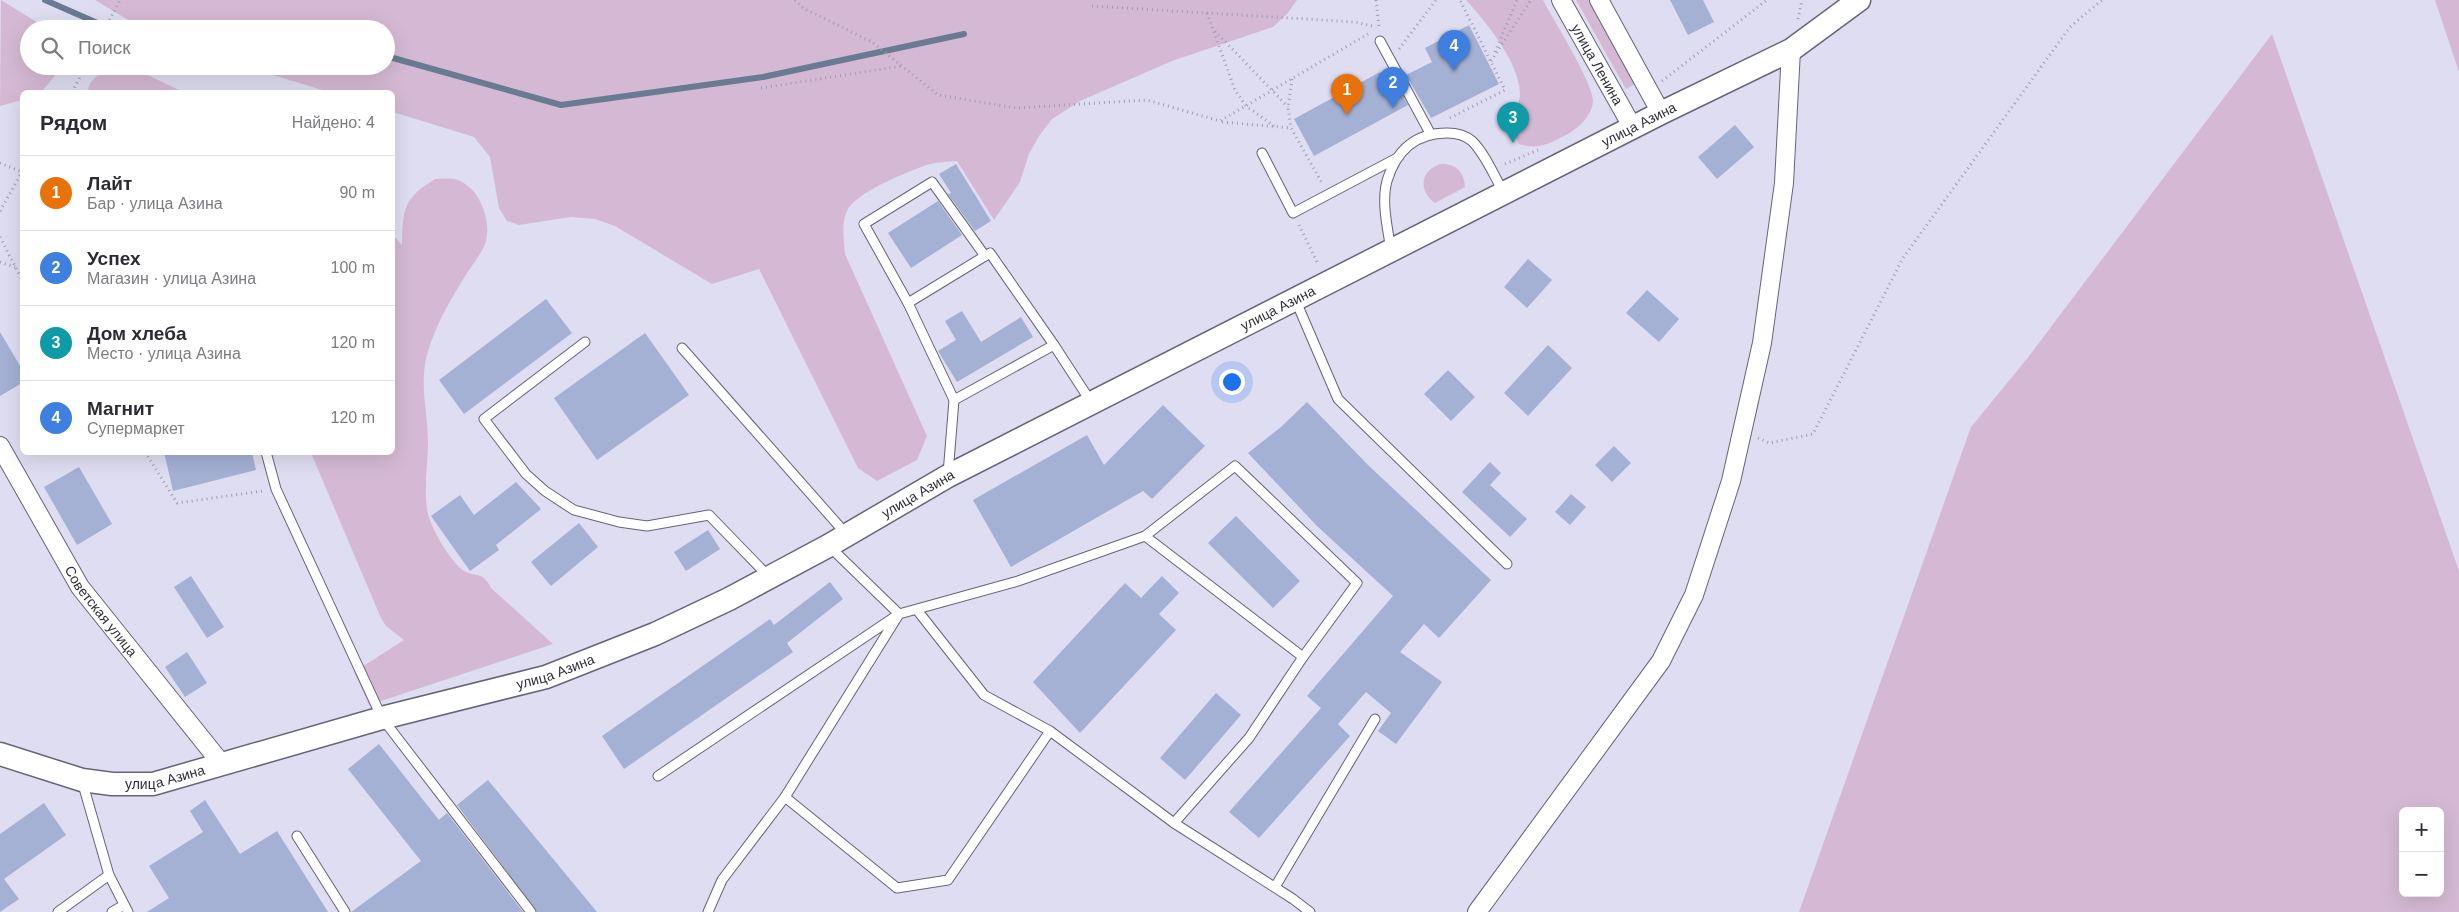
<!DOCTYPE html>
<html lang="ru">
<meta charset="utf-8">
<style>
body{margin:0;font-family:Helvetica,sans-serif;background:#f7f7f7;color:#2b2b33}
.controls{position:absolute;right:15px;bottom:15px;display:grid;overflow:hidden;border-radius:8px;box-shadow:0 5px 20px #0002}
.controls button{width:45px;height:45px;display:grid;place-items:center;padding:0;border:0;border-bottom:1px solid #e1e1e2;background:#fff;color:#2b2b33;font:25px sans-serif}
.you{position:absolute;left:1231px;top:381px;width:18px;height:18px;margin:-12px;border:4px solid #fff;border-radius:50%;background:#1a73e8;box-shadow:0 0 0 8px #1a73e833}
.badge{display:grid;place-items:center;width:32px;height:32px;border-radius:50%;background:#2563eb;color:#fff;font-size:16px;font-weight:700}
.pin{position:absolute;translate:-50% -41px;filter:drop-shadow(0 1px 2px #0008)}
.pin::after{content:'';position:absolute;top:26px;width:18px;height:15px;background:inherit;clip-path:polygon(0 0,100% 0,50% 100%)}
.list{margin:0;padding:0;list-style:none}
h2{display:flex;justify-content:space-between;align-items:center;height:65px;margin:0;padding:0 20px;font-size:21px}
h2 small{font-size:16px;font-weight:400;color:#7c7c81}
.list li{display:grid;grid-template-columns:32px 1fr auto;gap:15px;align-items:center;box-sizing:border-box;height:75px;padding:0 20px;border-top:1px solid #e1e1e2}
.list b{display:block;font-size:19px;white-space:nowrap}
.list p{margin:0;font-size:16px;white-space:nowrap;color:#7c7c81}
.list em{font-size:16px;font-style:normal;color:#7c7c81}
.icon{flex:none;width:28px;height:28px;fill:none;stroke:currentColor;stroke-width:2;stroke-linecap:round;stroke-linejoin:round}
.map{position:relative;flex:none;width:2459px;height:912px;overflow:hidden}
.search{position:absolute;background:#fff;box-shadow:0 5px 20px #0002;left:20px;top:20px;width:375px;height:55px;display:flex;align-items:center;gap:12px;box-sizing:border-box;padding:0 18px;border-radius:28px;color:#7c7c81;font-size:19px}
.panel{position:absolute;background:#fff;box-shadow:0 5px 20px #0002;left:20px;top:90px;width:375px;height:365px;border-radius:8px}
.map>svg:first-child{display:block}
.green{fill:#d5b9d4;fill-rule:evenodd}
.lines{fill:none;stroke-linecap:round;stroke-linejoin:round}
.stream{stroke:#697b93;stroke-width:6}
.building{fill:#a4b0d4}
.service-casing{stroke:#666476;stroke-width:11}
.minor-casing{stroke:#666476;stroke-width:20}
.tertiary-casing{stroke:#666476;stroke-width:25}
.path{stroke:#9f9dae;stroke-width:3;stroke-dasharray:1 4;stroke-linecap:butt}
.service{stroke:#fff;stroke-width:9}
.minor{stroke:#fff;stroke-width:18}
.tertiary{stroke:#fff;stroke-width:22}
.labels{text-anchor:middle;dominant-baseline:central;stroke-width:4;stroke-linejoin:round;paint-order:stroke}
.street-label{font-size:14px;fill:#302f38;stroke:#fff}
</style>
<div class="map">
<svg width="2459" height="912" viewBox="0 0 2459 912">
<rect width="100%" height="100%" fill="#dfddf2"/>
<g class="green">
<polygon points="1,0 48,29 29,29 29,66 59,66 54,77 42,91 22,92 22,100 0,106"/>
<path d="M95,0H1297L1287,14L1273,27L1172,61L1080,101L1052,119L1039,136L1029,154L1020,182L994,220L957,161C948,162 938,162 930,164C911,170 854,193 847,211C841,224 844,241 845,254L927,436L917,460L877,481L858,468L759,269L712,284L615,226L595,219L571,217L519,225L507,221L499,208L490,157L474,137L393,112L392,92H329L243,66H386V29H143Z"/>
<path d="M1466,0H1543C1553,19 1592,81 1593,100C1593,115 1578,129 1566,135C1549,144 1537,150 1519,144L1510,126C1513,115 1520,104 1520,93C1519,62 1486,22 1466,0Z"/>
<polygon points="1576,0 1591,0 1637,83 1626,89"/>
<polygon points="2435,0 2459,0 2459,72"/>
<path d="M2272,34L2459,571V912H1799L1971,427L2026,360ZM2403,811H2440V893H2403Z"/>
<path d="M121,67L135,69L183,92H88C88,76 108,70 121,67Z"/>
<path d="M1440,164C1456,163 1464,172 1465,187L1435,203C1418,191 1420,171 1440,164Z"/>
<path d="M435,179C441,179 448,178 454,179C479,184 493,222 485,244C481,254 473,264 467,273C451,299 435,325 427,355C419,385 428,412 428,442C428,465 423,491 428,514C431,528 452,564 464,571C478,578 483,571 491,588L553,644L369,705L354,672L404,640L386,626L381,618L311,453L392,452L393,235L402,245C403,208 403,199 435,179Z"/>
</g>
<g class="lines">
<g class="stream">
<polyline points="45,0 111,29"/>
<polyline points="386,56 561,105 763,77 964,34"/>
</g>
</g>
<g class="building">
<polygon points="1670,0 1703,0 1714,22 1688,35"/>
<polygon points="1469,25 1499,84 1431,118 1406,75 1432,62 1425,48"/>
<polygon points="1380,72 1387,85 1395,81 1408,105 1314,156 1294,119"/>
<polygon points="1735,125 1754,147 1717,179 1698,157"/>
<polygon points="956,164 991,221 975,231 948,194 951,193 939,174"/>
<polygon points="938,201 962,235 911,268 888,233"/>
<polygon points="1528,259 1552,280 1527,308 1504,287"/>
<polygon points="1647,290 1679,319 1659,342 1626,313"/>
<polygon points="546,299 572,333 464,414 439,380"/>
<polygon points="962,311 981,342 1021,317 1033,337 957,382 938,351 956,340 945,321"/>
<polygon points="0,332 22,369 22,383 0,396"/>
<polygon points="645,333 689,395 597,460 554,398"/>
<polygon points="1548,345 1572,368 1528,416 1504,393"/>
<polygon points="1448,370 1475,397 1451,421 1424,394"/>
<polygon points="1307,402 1369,466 1491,580 1439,638 1424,624 1400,652 1442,682 1396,744 1378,731 1391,713 1366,692 1338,724 1350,736 1259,838 1229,812 1321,708 1307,696 1393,596 1317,526 1248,453 1281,427"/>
<polygon points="1163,405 1205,446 1152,499 1143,491 1011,567 973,500 1087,435 1104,465"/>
<polygon points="1614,446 1631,463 1612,482 1595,465"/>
<polygon points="164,452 252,452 256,470 173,491"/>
<polygon points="1490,462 1501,473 1490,485 1527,519 1510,537 1462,492"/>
<polygon points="79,467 112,524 77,545 44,487"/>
<polygon points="516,482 541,509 496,545 499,550 470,571 431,516 460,495 474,515"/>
<polygon points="1571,494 1586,507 1570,525 1555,512"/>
<polygon points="1236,516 1300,581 1273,608 1208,543"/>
<polygon points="579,523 598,547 551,586 531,562"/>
<polygon points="708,530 720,549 686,571 674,552"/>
<polygon points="191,576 224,627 207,638 174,587"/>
<polygon points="1162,576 1179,593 1159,614 1176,630 1080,733 1033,682 1125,583 1141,598"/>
<polygon points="830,582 843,599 787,643 793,652 624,769 602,736 770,619 774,625"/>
<polygon points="187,652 207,683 185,697 165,667"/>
<polygon points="1216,693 1241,715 1185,780 1160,758"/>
<polygon points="379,744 439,820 447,813 523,912 351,912 421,861 348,769"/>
<polygon points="488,780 597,912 537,912 457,805"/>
<polygon points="205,800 240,854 277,831 328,912 147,912 169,898 149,866 203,832 190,811"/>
<polygon points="44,803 66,835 4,879 19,899 0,912 0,834"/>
</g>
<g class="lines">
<defs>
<g id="service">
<polyline points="1380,41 1430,133"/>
<polyline points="1262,153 1293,213 1397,158"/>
<path d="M1391,250C1388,230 1381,202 1387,181C1396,151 1415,133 1447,133C1455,133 1465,135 1472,141C1486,155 1494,176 1504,193"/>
<polyline points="1295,299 1338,399 1507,564"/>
<polyline points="908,303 864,224 932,182 985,256"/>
<polyline points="585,342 484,419 526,474 545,491 574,510 619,522 647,526 709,515 769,577"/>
<polyline points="682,348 847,535"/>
<polyline points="954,400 908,303 990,253 1054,345"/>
<polyline points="266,452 276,489 382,718 531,912"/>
<polyline points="948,474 954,400 1054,345 1091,402"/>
<polyline points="1145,536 1303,657"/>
<polyline points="917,610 984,695 1050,731 1174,823"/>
<polyline points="658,776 899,614 1018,581 1145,536 1235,466 1357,583 1303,657 1249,738 1174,823 1293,899 1310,912"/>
<polyline points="82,781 109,875 128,912"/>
<polyline points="785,797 897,888 948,880 1050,731"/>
<polyline points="297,836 345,912"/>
<polyline points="1275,887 1375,719"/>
<polyline points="58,912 109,875"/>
<polyline points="112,912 124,905"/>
<polyline points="708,912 722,880 785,797 899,614 829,546"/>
</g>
<g id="minor">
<path id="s1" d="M1561,0L1633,128"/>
<polyline points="1599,0 1661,113"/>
<path id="s2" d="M0,446L80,587L221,763"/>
<polyline points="1477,912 1661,661 1694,595 1731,481 1762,343 1784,183 1791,50"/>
</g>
<g id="tertiary">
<path id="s3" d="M0,754L82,780L112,784H153L382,718L546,677L655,634L729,599L828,546L948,476L1661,113L1791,50L1859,0"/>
</g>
</defs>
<use href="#service" class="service-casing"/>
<use href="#minor" class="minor-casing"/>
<use href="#tertiary" class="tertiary-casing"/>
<g class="path">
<polyline points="795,0 803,8 872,42 938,95 1016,108 1147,100 1220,121 1368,34"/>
<polyline points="1376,0 1379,27"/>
<polyline points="1092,6 1355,22 1376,27"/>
<polyline points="1207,13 1235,90 1246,106 1274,126"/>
<polyline points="1798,19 1802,0"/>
<polyline points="105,29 120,0"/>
<polyline points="1215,31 1288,107"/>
<polyline points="1399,49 1436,0"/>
<polyline points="1495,52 1517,0"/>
<polyline points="1491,61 1531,0"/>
<polyline points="1292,79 1288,108 1291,128 1322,183"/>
<polyline points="1662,81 1767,0"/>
<polyline points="761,88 902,66"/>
<polyline points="72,92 86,66"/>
<polyline points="1450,118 1505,90 1460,0"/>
<polyline points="1222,122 1291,128"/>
<polyline points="0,163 22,172"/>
<polyline points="1505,164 1538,150"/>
<polyline points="0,211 22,172"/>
<polyline points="1299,225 1318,264"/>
<polyline points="0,237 22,280"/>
<polyline points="0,262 15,267"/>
<polyline points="1758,438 1769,443 1813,434 1903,258 2070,27 2102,0"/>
<polyline points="145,452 177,503 263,491"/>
</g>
<use href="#service" class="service"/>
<use href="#minor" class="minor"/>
<use href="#tertiary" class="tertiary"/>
</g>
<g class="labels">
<g class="street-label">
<text stroke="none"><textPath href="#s1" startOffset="74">улица Ленина</textPath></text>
<text stroke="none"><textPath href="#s3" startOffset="1790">улица Азина</textPath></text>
<text stroke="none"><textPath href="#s3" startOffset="1385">улица Азина</textPath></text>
<text stroke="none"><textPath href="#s3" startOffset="980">улица Азина</textPath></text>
<text stroke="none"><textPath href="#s2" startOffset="194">Советская улица</textPath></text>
<text stroke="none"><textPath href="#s3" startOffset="575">улица Азина</textPath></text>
<text stroke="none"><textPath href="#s3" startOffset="170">улица Азина</textPath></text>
</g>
</g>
</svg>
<div class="controls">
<button>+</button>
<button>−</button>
</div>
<div class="you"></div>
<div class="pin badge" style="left:1347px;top:115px;background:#e8710a">1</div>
<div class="pin badge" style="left:1393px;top:108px;background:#3f7fe0">2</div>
<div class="pin badge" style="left:1513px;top:143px;background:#0f9aa8">3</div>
<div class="pin badge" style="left:1454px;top:71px;background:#3f7fe0">4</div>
<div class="search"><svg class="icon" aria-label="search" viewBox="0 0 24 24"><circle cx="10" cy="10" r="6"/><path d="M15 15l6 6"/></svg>Поиск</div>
<section class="panel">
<h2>Рядом<small>Найдено: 4</small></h2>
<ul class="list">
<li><span class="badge" style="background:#e8710a">1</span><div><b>Лайт</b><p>Бар · улица Азина</p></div><em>90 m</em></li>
<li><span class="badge" style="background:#3f7fe0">2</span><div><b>Успех</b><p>Магазин · улица Азина</p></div><em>100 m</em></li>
<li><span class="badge" style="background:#0f9aa8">3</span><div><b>Дом хлеба</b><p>Место · улица Азина</p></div><em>120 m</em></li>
<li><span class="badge" style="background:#3f7fe0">4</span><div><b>Магнит</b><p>Супермаркет</p></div><em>120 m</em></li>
</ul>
</section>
</div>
